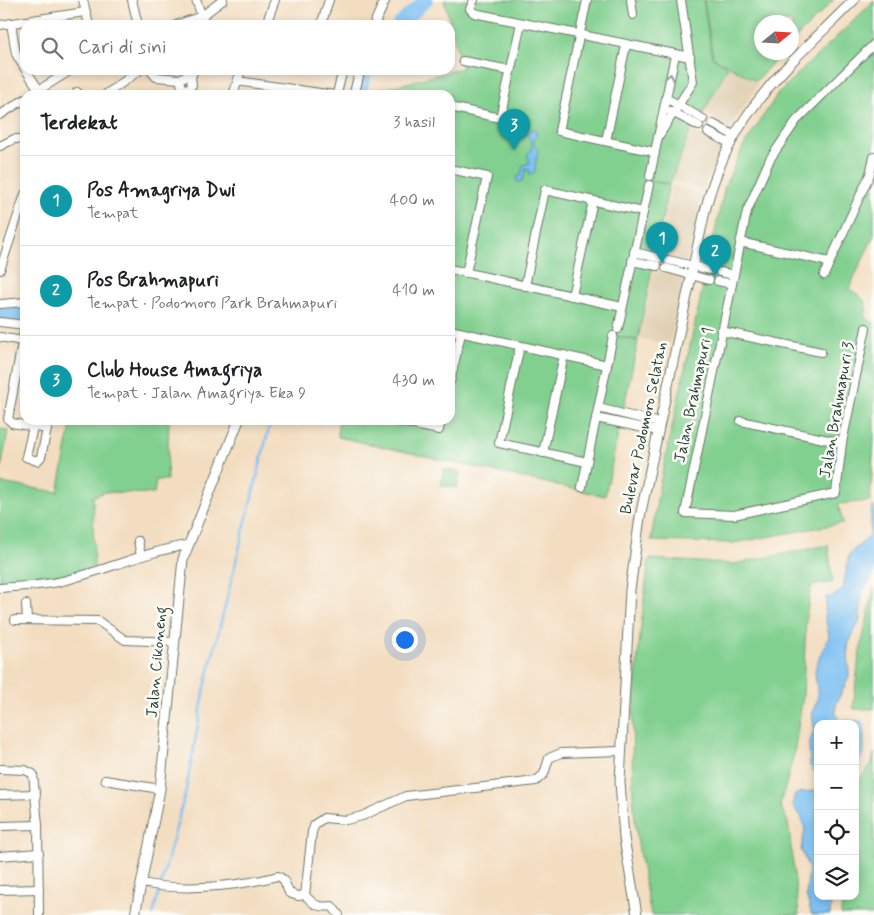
<!DOCTYPE html>
<html lang="id">
<meta charset="utf-8">
<style>
body{margin:0;font-family:Mynerve,sans-serif;background:#f6f6f6;color:#202124}
.controls{position:absolute;right:15px;bottom:15px;display:grid;overflow:hidden;border-radius:10px;box-shadow:0 2px 8px #0003}
.controls button{width:45px;height:45px;display:grid;place-items:center;padding:0;border:0;border-bottom:1px solid #e0e0e0;background:#fff;color:#202124;font:25px sans-serif}
.compass{position:absolute;left:754px;top:15px;width:45px;height:45px;border-radius:50%;background:#fff;box-shadow:0 2px 8px #0003;rotate:72deg}
.you{position:absolute;left:404px;top:639px;width:18px;height:18px;margin:-12px;border:4px solid #fff;border-radius:50%;background:#1a73e8;box-shadow:0 0 0 8px #1a73e833}
.badge{display:grid;place-items:center;width:32px;height:32px;border-radius:50%;background:#d93025;color:#fff;font-size:16px;font-weight:700}
.pin{position:absolute;translate:-50% -41px;filter:drop-shadow(0 1px 2px #0008)}
.pin::after{content:'';position:absolute;top:26px;width:18px;height:15px;background:inherit;clip-path:polygon(0 0,100% 0,50% 100%)}
.list{margin:0;padding:0;list-style:none}
h2{display:flex;justify-content:space-between;align-items:center;height:65px;margin:0;padding:0 20px;font-size:21px}
h2 small{font-size:16px;font-weight:400;color:#757577}
.list li{display:grid;grid-template-columns:32px 1fr auto;gap:15px;align-items:center;box-sizing:border-box;height:90px;padding:0 20px;border-top:1px solid #e0e0e0}
.list b{display:block;font-size:19px;white-space:nowrap}
.list p{margin:0;font-size:16px;white-space:nowrap;color:#757577}
.list em{font-size:16px;font-style:normal;color:#757577}
.icon{flex:none;width:28px;height:28px;fill:none;stroke:currentColor;stroke-width:2;stroke-linecap:round;stroke-linejoin:round}
.map{position:relative;flex:none;width:874px;height:915px;overflow:hidden}
.search{position:absolute;background:#fff;box-shadow:0 2px 8px #0003;left:20px;top:20px;width:435px;height:55px;display:flex;align-items:center;gap:12px;box-sizing:border-box;padding:0 18px;border-radius:15px;color:#757577;font-size:19px}
.panel{position:absolute;background:#fff;box-shadow:0 2px 8px #0003;left:20px;top:90px;width:435px;height:335px;border-radius:15px}
.map>svg:first-child{display:block}
.built{fill:#e0cfb2}
.green{fill:#82d090;stroke:#508662}
.water{fill:#7cbff2;stroke:#4e7e93}
.lines{fill:none;stroke-linecap:round;stroke-linejoin:round}
.stream{stroke:#7cbff2;stroke-width:2.5}
.river{stroke:#7cbff2;stroke-width:14}
.minor-casing{stroke:#697565;stroke-width:10}
.tertiary-casing{stroke:#697565;stroke-width:11}
.minor{stroke:#fff;stroke-width:8}
.tertiary{stroke:#fff;stroke-width:9}
.oneway{stroke:#8f9e9a}
.labels{text-anchor:middle;dominant-baseline:central;stroke-width:5;stroke-linejoin:round;paint-order:stroke}
.street-label{font-size:16px;fill:#1f3d34;stroke:#fdfcf7}
</style>
<div class="map">
<svg width="874" height="915" viewBox="0 0 874 915">
<rect width="100%" height="100%" fill="#fdfcf7"/>
<filter id="ink" filterUnits="userSpaceOnUse"><feTurbulence type="fractalNoise" baseFrequency=".02" numOctaves="2"/><feDisplacementMap in="SourceGraphic" scale="10" xChannelSelector="R" yChannelSelector="G"/><feConvolveMatrix kernelMatrix="1 2 1 2 8 2 1 2 1" color-interpolation-filters="sRGB"/></filter>
<filter id="wash" filterUnits="userSpaceOnUse"><feTurbulence type="fractalNoise" baseFrequency=".0096" numOctaves="4" result="noise"/><feDisplacementMap in="SourceGraphic" scale="20" xChannelSelector="R" yChannelSelector="G"/><feGaussianBlur stdDeviation="1.12" result="paint"/><feColorMatrix in="noise" values="0 0 0 0 0 0 0 0 0 0 0 0 0 0 0 0 0 1.4 0 .05"/><feComposite in="paint" operator="in"/></filter>
<g filter="url(#wash)">
<rect width="100%" height="100%" fill="#f3ddc0"/>
<g class="built">
<polygon points="729,67 759,83 728,130 717,124 719,120 705,112"/>
<polygon points="692,131 723,142 703,190 673,180"/>
<polygon points="672,187 702,194 687,263 670,259 671,255 658,252"/>
<polygon points="654,271 666,274 668,271 685,275 670,345 640,338"/>
</g>
<g class="green">
<polygon points="444,0 703,0 712,57 728,67 694,130 691,129 670,184 645,180 669,185 638,340 612,335 638,341 605,496 338,437 338,420 450,420 450,95 362,95 462,68"/>
<polygon points="704,0 834,0 792,42 792,22 762,22 762,52 782,53 756,81 713,57"/>
<path d="M874,1V235L849,289C863,297 869,302 865,318L874,323V441L870,501L838,504L843,523L734,543L651,541L659,487L725,186L743,147L779,92Z"/>
<polygon points="72,420 169,420 167,480 156,480 154,494 105,492 93,497 94,567 47,580 0,583 0,483 58,492"/>
<polygon points="0,429 8,430 0,476"/>
<polygon points="444,469 460,472 457,488 441,485"/>
<path d="M828,545L833,582L811,586L806,618L803,695L794,754L780,806L788,822L799,915H651C644,880 637,845 634,810C628,727 639,641 649,559L734,564Z"/>
<polygon points="874,587 874,709 855,709 853,708 859,656"/>
<polygon points="874,753 874,915 841,915 842,896 855,896 855,815 857,803 855,786 872,763"/>
</g>
<g class="water">
<polygon points="534,128 537,132 533,144 538,150 534,173 530,175 529,170 526,169 522,181 517,182 517,177 521,175 523,165 530,163 527,154 532,150 530,138 526,134"/>
<polygon points="874,506 874,573 862,592 860,620 848,645 849,677 836,704 836,714 839,720 861,721 864,725 864,755 855,764 855,724 818,724 818,776 810,766 809,745 814,729 812,712 818,699 815,673 816,665 829,636 825,617 826,597 832,597 843,589 849,554 870,536 871,511"/>
<polygon points="818,790 818,896 832,896 830,915 812,915 806,895 809,869 801,850 805,829 801,816 793,807 794,796 798,793"/>
</g>
<g class="lines">
<polyline class="stream" points="153,915 186,790 205,687 271,420"/>
<g class="river">
<polyline points="399,25 426,0"/>
<polyline points="359,95 366,70"/>
<polyline points="0,313 25,316"/>
</g>
</g>
</g>
<g filter="url(#ink)">
<g class="lines">
<defs>
<g id="minor">
<polyline points="83,0 89,25"/>
<polyline points="132,0 138,25"/>
<polyline points="196,0 205,25"/>
<polyline points="474,0 470,9 474,13 690,57"/>
<polyline points="587,0 559,131 655,152"/>
<polyline points="631,0 633,15"/>
<polyline points="11,23 16,54 25,69"/>
<polyline points="266,24 275,0"/>
<polyline points="0,25 85,12"/>
<polyline points="176,25 202,16 223,0"/>
<polyline points="321,25 329,0"/>
<polyline points="463,61 510,70"/>
<polyline points="26,70 39,90"/>
<polyline points="150,70 156,77 180,79"/>
<polyline points="191,77 185,76 180,79 182,88 188,89 192,85 191,77 194,70"/>
<polyline points="237,81 334,95 337,93 343,70"/>
<polyline points="77,92 80,95"/>
<polyline points="31,95 71,70"/>
<polyline points="105,95 140,70"/>
<polyline points="233,95 241,70"/>
<polyline points="385,95 396,95"/>
<polyline points="666,98 703,119"/>
<polyline points="450,107 500,118 521,23"/>
<polyline points="670,111 699,126"/>
<polyline points="0,115 25,99"/>
<polyline points="713,124 735,136"/>
<polyline points="708,132 731,144"/>
<polyline points="658,137 693,82 681,0"/>
<polyline points="606,141 626,45"/>
<polyline points="0,146 14,139 25,139"/>
<polyline points="450,169 487,177 466,273"/>
<polyline points="650,176 675,55"/>
<polyline points="740,242 829,262"/>
<polyline points="634,252 659,258"/>
<polyline points="668,260 711,270"/>
<polyline points="632,261 657,266"/>
<polyline points="666,268 709,280"/>
<polyline points="450,269 622,307"/>
<polyline points="0,270 25,194"/>
<polyline points="720,272 734,275"/>
<polyline points="824,275 870,174 874,157"/>
<polyline points="718,281 732,284"/>
<polyline points="525,286 545,190 643,212"/>
<polyline points="572,296 593,201"/>
<polyline points="0,304 25,302"/>
<polyline points="0,322 25,325"/>
<polyline points="25,327 8,419 12,423 47,429"/>
<polyline points="866,328 842,443 836,493 734,515 685,513 747,211 770,159 796,121 874,44"/>
<polyline points="618,329 649,185"/>
<polyline points="450,330 607,365"/>
<polyline points="721,331 821,352"/>
<polyline points="0,337 22,341"/>
<polyline points="520,346 499,443 587,462"/>
<polyline points="450,382 461,333"/>
<polyline points="598,408 660,423"/>
<polyline points="596,418 658,431"/>
<polyline points="391,420 439,430 441,420"/>
<polyline points="741,421 842,443"/>
<polyline points="33,427 26,457 37,461 41,457 49,420"/>
<polyline points="543,453 564,355"/>
<polyline points="582,487 613,336"/>
<polyline points="138,541 141,556"/>
<path d="M0,588C19,586 39,586 58,582C102,572 143,552 188,545"/>
<polyline points="26,604 27,620"/>
<polyline points="15,620 98,621 125,640 174,642"/>
<polyline points="0,769 25,770 33,774 38,825 39,915"/>
<polyline points="105,780 160,789"/>
<polyline points="0,795 36,794"/>
<polyline points="0,826 38,825"/>
<polyline points="0,856 39,853"/>
<path d="M143,883C181,892 240,886 278,876L284,880L289,893L298,896L305,895"/>
<polyline points="0,890 39,889"/>
<path d="M339,915L332,906C318,908 314,905 305,895L312,832L315,824L324,818L346,820L362,816L406,796L536,781L544,774L549,758L561,753L620,751"/>
</g>
<g id="tertiary">
<polyline points="374,25 385,0"/>
<polyline points="354,95 360,70"/>
<polyline points="135,915 160,789 183,559 239,420"/>
<path d="M637,915L624,838L620,781L630,590L640,517L705,211C729,113 786,68 854,0"/>
</g>
</defs>
<use href="#minor" class="minor-casing"/>
<use href="#tertiary" class="tertiary-casing"/>
<use href="#minor" class="minor"/>
<use href="#tertiary" class="tertiary"/>
</g>
<defs><path id="oneway-chevron" d="M-2-3.5L2.5 0L-2 3.5" fill="none" stroke-width="1.6" stroke-linecap="round" stroke-linejoin="round" transform="scale(1.25)"/></defs>
<use class="oneway" href="#oneway-chevron" transform="translate(670 77) rotate(-78)"/>
</g>
<g class="labels">
<g class="street-label">
<text transform="translate(694 395) rotate(-78)">Jalan Brahmapuri 1</text>
<text transform="translate(837 410) rotate(-80)">Jalan Brahmapuri 3</text>
<text transform="translate(644 428) rotate(-78)">Bulevar Podomoro Selatan</text>
<text transform="translate(157 662) rotate(-85)">Jalan Cikoneng</text>
</g>
</g>
</svg>
<div class="controls">
<button>+</button>
<button>−</button>
<button><svg class="icon" aria-label="locate" viewBox="0 0 24 24"><circle cx="12" cy="12" r="6"/><path d="M12 2v4M12 18v4M2 12h4M18 12h4"/></svg></button>
<button><svg class="icon" aria-label="layers" viewBox="0 0 24 24"><path d="M12 4l9 5-9 5-9-5zM3 14l9 5 9-5"/></svg></button>
</div>
<svg class="compass" viewBox="-18 -18 36 36"><path d="M0-13l5 13h-10z" fill="#e53935"/><path d="M0 13l5-13h-10z" fill="#757577"/></svg>
<div class="you"></div>
<div class="pin badge" style="left:662px;top:263px;background:#0f9aa8">1</div>
<div class="pin badge" style="left:715px;top:276px;background:#0f9aa8">2</div>
<div class="pin badge" style="left:514px;top:150px;background:#0f9aa8">3</div>
<div class="search"><svg class="icon" aria-label="search" viewBox="0 0 24 24"><circle cx="10" cy="10" r="6"/><path d="M15 15l6 6"/></svg>Cari di sini</div>
<section class="panel">
<h2>Terdekat<small>3 hasil</small></h2>
<ul class="list">
<li><span class="badge" style="background:#0f9aa8">1</span><div><b>Pos Amagriya Dwi</b><p>Tempat</p></div><em>400 m</em></li>
<li><span class="badge" style="background:#0f9aa8">2</span><div><b>Pos Brahmapuri</b><p>Tempat · Podomoro Park Brahmapuri</p></div><em>410 m</em></li>
<li><span class="badge" style="background:#0f9aa8">3</span><div><b>Club House Amagriya</b><p>Tempat · Jalan Amagriya Eka 9</p></div><em>430 m</em></li>
</ul>
</section>
</div>
